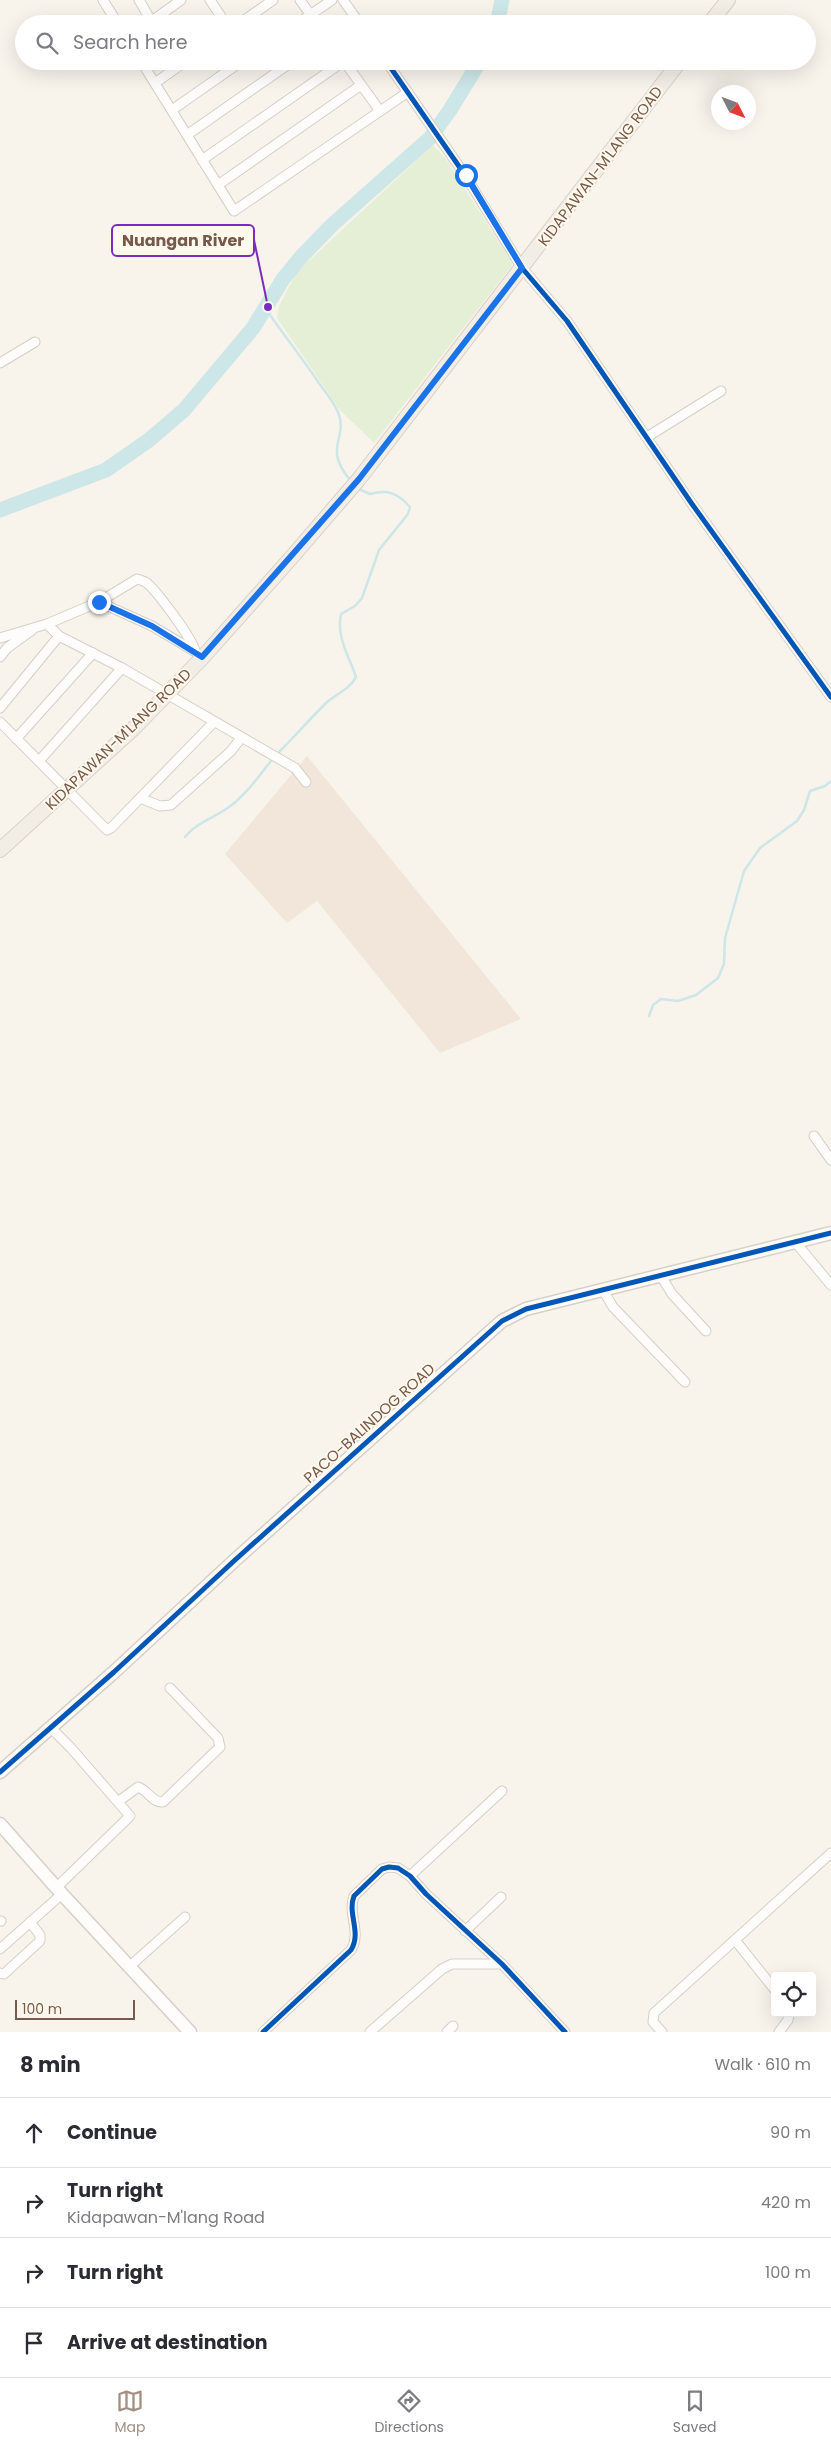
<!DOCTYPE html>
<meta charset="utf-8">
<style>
body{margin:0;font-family:Poppins,sans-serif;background:#f2f2f3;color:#2b2b33}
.controls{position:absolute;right:15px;bottom:15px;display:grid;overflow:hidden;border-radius:5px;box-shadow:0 5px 20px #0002}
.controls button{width:45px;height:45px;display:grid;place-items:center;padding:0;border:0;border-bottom:1px solid #e1e1e2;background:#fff;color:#2b2b33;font:25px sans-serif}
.compass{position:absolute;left:711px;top:85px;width:45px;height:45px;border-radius:50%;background:#fff;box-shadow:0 5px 20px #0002;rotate:132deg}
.scale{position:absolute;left:15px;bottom:12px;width:120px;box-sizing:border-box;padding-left:5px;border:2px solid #775a4a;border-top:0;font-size:14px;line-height:18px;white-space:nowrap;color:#775a4a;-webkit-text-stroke:4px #fff8ed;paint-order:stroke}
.stop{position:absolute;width:15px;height:15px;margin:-11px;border:4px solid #1a73e8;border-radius:50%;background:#fff}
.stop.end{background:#1a73e8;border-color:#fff;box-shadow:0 1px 5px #0008}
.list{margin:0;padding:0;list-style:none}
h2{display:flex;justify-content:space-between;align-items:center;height:65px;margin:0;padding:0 20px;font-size:21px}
h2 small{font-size:16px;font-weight:400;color:#7c7c81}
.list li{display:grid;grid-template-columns:32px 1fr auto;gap:15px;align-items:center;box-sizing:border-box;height:70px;padding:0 20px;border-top:1px solid #e1e1e2}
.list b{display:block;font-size:19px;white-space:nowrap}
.list p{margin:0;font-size:16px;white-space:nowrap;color:#7c7c81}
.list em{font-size:16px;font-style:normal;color:#7c7c81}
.icon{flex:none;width:28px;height:28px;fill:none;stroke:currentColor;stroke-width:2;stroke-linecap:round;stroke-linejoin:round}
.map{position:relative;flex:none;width:831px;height:2032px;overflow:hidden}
.search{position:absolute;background:#fff;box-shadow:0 5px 20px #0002;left:15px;right:15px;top:15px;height:55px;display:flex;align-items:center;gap:12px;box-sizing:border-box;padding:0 18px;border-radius:28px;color:#7c7c81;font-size:19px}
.sheet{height:345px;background:#fff}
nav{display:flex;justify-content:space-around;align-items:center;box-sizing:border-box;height:70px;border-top:1px solid #e1e1e2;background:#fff;font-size:14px;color:#7c7c81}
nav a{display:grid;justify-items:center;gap:2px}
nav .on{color:#a49082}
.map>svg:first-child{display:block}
.residential{fill:#f1e6d9}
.green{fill:#e4efd6}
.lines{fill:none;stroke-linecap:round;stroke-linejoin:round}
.stream{stroke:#cde6e8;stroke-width:2.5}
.river{stroke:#cde6e8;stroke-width:15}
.street-casing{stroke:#d6cfc8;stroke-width:11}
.secondary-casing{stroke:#d7cfc8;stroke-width:15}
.primary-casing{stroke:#d9d0c9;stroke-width:16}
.street{stroke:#fefdfc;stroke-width:9}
.secondary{stroke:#fefdfc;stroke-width:12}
.primary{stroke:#f3eee5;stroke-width:14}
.cycleway-casing{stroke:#fff8ed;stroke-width:8}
.cycleway{stroke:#0057b8;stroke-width:5}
.route{stroke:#1a73e8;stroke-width:6}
.labels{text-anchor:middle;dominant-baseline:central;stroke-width:4;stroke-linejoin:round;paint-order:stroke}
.street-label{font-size:15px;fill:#775a4a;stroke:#fff8ed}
.leader{fill:none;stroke:#7b2cbf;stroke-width:2}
.callout-dot{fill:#7b2cbf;stroke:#fff8ed;stroke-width:2}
.callout{fill:#fff8ed;stroke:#7b2cbf;stroke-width:2}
.callout-label{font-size:16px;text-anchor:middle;font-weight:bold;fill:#775a4a}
</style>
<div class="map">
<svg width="831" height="2032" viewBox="0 0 831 2032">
<rect width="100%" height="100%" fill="#f8f3eb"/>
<polygon class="residential" points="307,756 521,1019 440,1053 317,901 287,923 225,854"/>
<polygon class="green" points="433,145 446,159 513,264 374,443 340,410 277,318 279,306 296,273"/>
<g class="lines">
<g class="stream">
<path d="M268,307L270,315C287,339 305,362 321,386C327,394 334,403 338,412C349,439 322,446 350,480"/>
<path d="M279,752C295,736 310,719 326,703C336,694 350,689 356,677C349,656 336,637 341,614L355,606L362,598L379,550L408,514L410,507C398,493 387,489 370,494L361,490"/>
<path d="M185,837C197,822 214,818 229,807C246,795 258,777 271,761"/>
<polyline points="649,1016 653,1005 661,999 678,1001 696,995 718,978 724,964 725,938 744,871 760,848 797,821 804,810 810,791 825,786 831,781"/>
</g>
<g class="river">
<polyline points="497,24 502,0"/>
<polyline points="0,510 106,470 149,440 184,410 253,328 283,279 302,256 332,225 430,138 450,110 480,61"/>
</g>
<defs>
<g id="street">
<polyline points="103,0 118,24"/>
<polyline points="139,0 153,24"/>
<polyline points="210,0 226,24"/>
<polyline points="300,0 317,24"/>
<polyline points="343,0 360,24"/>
<polyline points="152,21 181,0"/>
<polyline points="239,24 273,0"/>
<polyline points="297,24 332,0"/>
<polyline points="141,61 234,211 408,92"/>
<polyline points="344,61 380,111"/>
<polyline points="386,61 465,175 522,268 567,321 692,504 831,697"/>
<polyline points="155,83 186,61"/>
<polyline points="172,110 242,61"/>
<polyline points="187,135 293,61"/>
<polyline points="202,160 344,61"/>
<polyline points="218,185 361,85"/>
<polyline points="0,363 35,342"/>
<polyline points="647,437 721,391"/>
<polyline points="99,602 152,626 196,652"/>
<polyline points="47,624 59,636 122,668 295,768 306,782"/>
<path d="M0,638L47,624L99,602L137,579C141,580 145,581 148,584C158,593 192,638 195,651"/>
<polyline points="0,657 7,648 32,630"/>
<polyline points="0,708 59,636"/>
<polyline points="0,722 107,830 111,828 214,722"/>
<polyline points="16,739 93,653"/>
<polyline points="39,761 122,668"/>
<polyline points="140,798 160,806 171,805 231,751 241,738"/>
<polyline points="814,1136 831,1160"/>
<polyline points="796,1243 831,1285"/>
<polyline points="661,1276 672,1294 706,1331"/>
<polyline points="603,1290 613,1307 685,1382"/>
<polyline points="51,1728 71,1748 130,1816 56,1888"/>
<path d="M119,1801L138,1787C148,1790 152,1803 163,1802L220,1747L218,1738L170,1688"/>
<polyline points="410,1876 502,1791"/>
<polyline points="0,1921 1,1921"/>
<polyline points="465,1931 501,1897"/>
<polyline points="735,1940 775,1990"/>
<polyline points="0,1949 62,1894"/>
<polyline points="130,1966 185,1917"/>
<polyline points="0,1973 4,1974 40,1941 40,1935 30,1922"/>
<path d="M263,2032L351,1950C362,1932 347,1914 354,1896L382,1869L389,1867L398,1868L410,1876L426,1894L502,1964L565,2032"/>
<polyline points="370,2032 442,1969 452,1964 502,1964"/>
<polyline points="447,2032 453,2026"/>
<polyline points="662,2032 653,2022 654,2013 831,1853"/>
<polyline points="779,2032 788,2020 789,2013"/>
</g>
<g id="secondary">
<polyline points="0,1772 114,1672 235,1560 502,1321 526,1309 831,1233"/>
<polyline points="0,1824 62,1894 190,2032"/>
</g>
<g id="primary">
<polyline points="709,24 728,0"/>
<polyline points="0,850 134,728 203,657 291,558 359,479 680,61"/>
</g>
</defs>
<use href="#street" class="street-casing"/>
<use href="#secondary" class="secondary-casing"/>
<use href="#primary" class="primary-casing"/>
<use href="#street" class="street"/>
<use href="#secondary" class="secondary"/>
<use href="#primary" class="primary"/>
<defs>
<g id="cycleway">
<polyline points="386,61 465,175 522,268 567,321 692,504 831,697"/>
<polyline points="0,1772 114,1672 235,1560 502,1321 526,1309 831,1233"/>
<path d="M263,2032L351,1950C362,1932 347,1914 354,1896L382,1869L389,1867L398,1868L410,1876L426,1894L502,1964L565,2032"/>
</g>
</defs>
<use href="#cycleway" class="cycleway-casing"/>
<use href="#cycleway" class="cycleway"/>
</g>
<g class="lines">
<polyline class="route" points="99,602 152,626 202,657 359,479 522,268 466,175"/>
</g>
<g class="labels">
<g class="street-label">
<text transform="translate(600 166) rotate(-53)">KIDAPAWAN-M'LANG ROAD</text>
<text transform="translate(118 739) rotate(-44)">KIDAPAWAN-M'LANG ROAD</text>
<text transform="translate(369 1423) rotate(-42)">PACO-BALINDOG ROAD</text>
</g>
</g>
<path class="leader" d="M268 307L254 240"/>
<circle class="callout-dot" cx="268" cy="307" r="5"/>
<rect class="callout" x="112" y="225" width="142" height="31" rx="5"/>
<g class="callout-label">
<text x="183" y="246">Nuangan River</text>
</g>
</svg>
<div class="controls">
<button><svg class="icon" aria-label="locate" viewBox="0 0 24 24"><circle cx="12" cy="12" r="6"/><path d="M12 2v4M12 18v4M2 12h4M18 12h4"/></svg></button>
</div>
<svg class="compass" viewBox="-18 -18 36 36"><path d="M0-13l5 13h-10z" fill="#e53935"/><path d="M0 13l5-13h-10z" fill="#7c7c81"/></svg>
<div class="scale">100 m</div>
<div class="stop" style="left:466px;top:175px"></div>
<div class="stop end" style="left:99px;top:602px"></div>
<div class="search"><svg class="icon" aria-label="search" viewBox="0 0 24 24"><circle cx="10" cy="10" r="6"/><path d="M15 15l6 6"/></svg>Search here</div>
</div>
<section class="sheet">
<h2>8 min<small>Walk · 610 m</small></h2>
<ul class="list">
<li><svg class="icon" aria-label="ahead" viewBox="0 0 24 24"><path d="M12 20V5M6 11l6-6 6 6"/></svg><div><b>Continue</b></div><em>90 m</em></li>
<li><svg class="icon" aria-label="right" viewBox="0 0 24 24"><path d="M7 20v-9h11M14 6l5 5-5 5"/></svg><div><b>Turn right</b><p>Kidapawan-M'lang Road</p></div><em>420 m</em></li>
<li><svg class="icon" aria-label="right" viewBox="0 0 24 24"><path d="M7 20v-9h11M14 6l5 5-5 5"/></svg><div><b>Turn right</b></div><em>100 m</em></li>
<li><svg class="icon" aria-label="arrive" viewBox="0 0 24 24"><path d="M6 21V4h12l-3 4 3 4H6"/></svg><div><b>Arrive at destination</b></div></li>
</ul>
</section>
<nav>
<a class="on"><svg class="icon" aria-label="map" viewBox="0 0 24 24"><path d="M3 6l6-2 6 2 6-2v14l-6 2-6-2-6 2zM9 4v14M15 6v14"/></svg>Map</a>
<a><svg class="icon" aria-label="directions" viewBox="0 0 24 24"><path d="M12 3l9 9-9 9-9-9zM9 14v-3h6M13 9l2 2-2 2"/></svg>Directions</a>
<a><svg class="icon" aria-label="saved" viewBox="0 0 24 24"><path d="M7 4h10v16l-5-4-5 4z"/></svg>Saved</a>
</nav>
